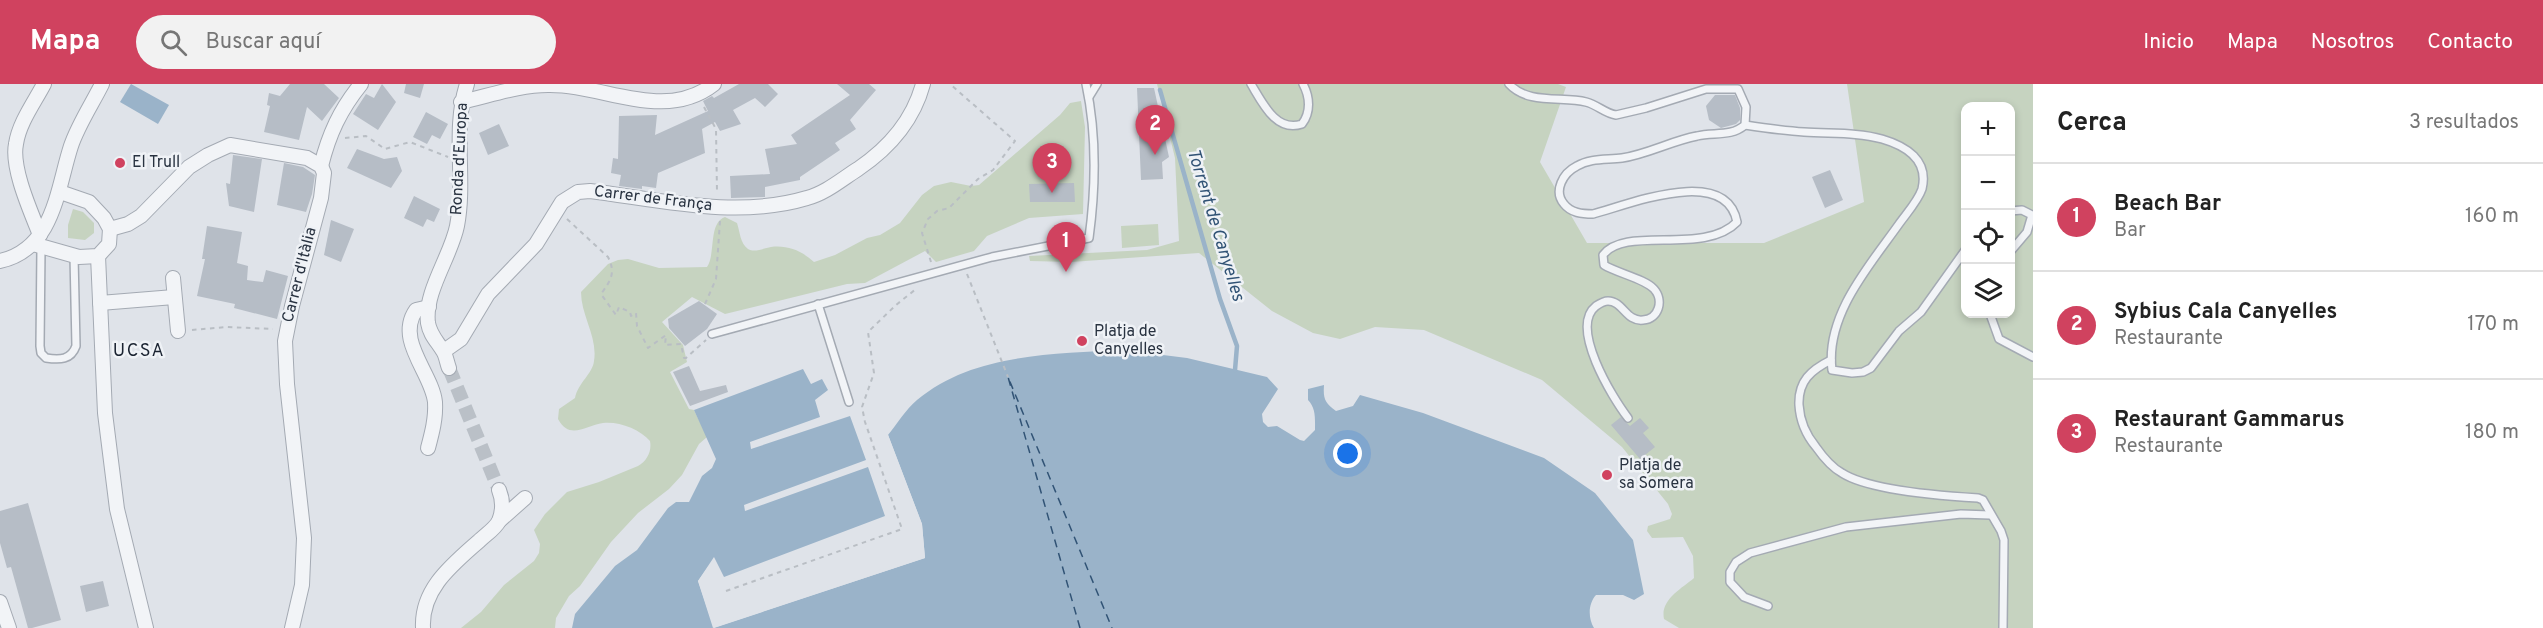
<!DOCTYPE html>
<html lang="es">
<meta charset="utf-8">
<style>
body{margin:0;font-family:Overpass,sans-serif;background:#f2f2f2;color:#222}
.controls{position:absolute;right:18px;top:18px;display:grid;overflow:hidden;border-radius:12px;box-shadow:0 3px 9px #0003}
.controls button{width:54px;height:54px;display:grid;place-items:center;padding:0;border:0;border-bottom:2px solid #e0e0e0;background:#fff;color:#222;font:30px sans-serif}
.you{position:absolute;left:1348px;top:370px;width:21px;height:21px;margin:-15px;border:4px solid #fff;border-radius:50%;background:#1a73e8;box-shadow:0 0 0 9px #1a73e833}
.badge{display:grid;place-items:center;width:39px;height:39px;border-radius:50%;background:#d0425f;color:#fff;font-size:20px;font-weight:700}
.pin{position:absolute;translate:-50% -50px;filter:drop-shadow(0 2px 3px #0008)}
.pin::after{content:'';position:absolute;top:32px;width:21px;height:18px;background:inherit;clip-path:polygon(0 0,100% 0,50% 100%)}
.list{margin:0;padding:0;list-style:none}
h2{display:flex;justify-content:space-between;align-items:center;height:78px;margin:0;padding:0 24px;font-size:26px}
h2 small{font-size:20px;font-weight:400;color:#767676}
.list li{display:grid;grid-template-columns:39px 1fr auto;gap:18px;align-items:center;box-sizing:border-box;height:108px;padding:0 24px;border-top:2px solid #e0e0e0}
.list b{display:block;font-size:22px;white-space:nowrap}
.list p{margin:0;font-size:20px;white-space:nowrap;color:#767676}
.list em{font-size:20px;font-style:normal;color:#767676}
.icon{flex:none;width:33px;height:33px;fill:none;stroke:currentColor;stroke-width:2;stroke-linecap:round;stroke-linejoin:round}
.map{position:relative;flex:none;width:2033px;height:544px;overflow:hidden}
header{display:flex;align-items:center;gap:36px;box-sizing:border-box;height:84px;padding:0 30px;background:#d0425f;color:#fff}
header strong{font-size:28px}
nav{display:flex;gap:33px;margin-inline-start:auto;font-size:21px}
.search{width:420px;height:54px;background:#f2f2f2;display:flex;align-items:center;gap:15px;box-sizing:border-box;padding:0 21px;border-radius:33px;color:#767676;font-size:22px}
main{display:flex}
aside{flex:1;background:#fff}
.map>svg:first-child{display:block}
.green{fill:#c6d3c0;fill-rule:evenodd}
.water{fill:#9ab3c9}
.pier{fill:#dfe3e9}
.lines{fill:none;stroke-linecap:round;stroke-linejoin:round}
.stream{stroke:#9ab3c9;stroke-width:4.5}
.ferry{stroke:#315375;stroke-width:1.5;stroke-dasharray:8 6;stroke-linecap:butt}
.building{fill:#b6bdc6}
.minor-tunnel{stroke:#bac0c7;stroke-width:14;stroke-dasharray:14 7;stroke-linecap:butt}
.service-casing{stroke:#a4aab3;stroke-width:10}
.minor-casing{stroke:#a4aab3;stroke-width:16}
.path{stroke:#b9bec4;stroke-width:2;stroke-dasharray:4.5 4.5;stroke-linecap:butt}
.service{stroke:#f2f4f7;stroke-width:7}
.minor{stroke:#f2f4f7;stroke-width:14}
.poi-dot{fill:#d0425f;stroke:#eff2f6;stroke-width:2}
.labels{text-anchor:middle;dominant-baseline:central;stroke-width:5;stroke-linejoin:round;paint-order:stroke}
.street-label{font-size:16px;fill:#283240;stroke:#eff2f6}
.poi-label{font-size:16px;fill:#283240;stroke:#eff2f6;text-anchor:start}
.water-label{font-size:18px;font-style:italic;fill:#315375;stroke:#eff2f6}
.neighbourhood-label{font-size:18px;letter-spacing:1.5px;fill:#1a2331;stroke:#eff2f6}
</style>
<header>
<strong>Mapa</strong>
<div class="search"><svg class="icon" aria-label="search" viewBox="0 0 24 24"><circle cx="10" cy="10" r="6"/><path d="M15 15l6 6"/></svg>Buscar aquí</div>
<nav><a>Inicio</a><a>Mapa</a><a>Nosotros</a><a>Contacto</a></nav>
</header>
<main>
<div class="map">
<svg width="2033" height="544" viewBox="0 0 2033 544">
<rect width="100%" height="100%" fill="#dfe3e9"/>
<g class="green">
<path d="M1157,0H1558L1566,3L1540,78L1587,159H1764L1864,118L1847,0H2033V544H1679L1664,535C1660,516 1681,505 1694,494L1693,472L1683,453L1652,454L1647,447L1648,442L1670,435L1672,430L1668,420L1622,363L1542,296L1424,246L1375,243L1340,255L1313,249L1272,227L1199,169L1071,178L1030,177L1029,172L1147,166L1179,157L1175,74ZM1966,22H2010V230H1966Z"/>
<path d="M1081,17L1085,43L1083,130L1029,134L987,152L974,167L936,178L925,167L865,199L847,200L725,230L692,213L662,238L683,261L687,278L670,288L689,325L694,326L707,353L699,360L682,391L669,405L638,429L611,458L580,502L569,512L556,534L555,544H461L481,528L504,501L534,477L539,469L540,460L534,446L545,430L567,408L599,398L638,382C647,377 652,367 650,357C640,345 618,337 603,339C586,341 570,357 558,335L559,325L575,314C578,299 593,289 594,277C598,253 581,232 581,208L608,180L618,176L628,175L659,184L707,183C716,170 708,139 725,133L737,139C740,148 740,159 748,165C755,169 764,164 771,163C788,161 802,167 814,178L835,171L867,154L880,151L900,139L922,111L934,102L951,98L971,102L979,101L1060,31L1070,19Z"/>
<polygon points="73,125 83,128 94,139 94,149 85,156 68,154 68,141"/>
<polygon points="1158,140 1159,161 1122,164 1121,142"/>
</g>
<g class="water">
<polygon points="131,0 169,21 158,40 120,18"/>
<path d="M1123,266L1187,274L1267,293L1278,305L1262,330L1263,338L1268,343L1277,342L1300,356L1304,357L1315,346C1315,335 1316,324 1308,316V305L1324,301C1323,315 1325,319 1336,327L1353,322L1360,311L1423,329L1544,374L1595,409L1633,456L1644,510L1634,516L1623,511H1596C1588,520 1588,534 1594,544H572L575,530L615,482L637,466L668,424L676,418H689L702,392L712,384L716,375L694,326L803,285L811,300L822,295L828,306L815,316L820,333L750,358L751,365L850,332L866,376L744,421L745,427L868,383L885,432L724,493L714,473L698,497L714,544L925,474L922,440L888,351C897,340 906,325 917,316C973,269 1054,270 1123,266Z"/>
</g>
<polygon class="pier" points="887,348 922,440 925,474 713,544 698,497 708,483 709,487 701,497 715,540 922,472 919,441 885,352"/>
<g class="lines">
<polyline class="stream" points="1160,6 1220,215 1237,262 1235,286"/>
<polyline class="ferry" points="1080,544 1008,293 1112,544"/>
</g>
<g class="building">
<polygon points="290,0 324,0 339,14 322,37 307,23 299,56 264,48 270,22 267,21 269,9 280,12"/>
<polygon points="382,0 396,18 378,46 353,30 366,10 374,14"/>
<polygon points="406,0 424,0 420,14 404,9"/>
<polygon points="739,0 768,0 778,10 765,23 755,14 733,26 741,40 720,47 715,38 702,45 705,69 658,89 656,104 642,102 642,105 619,102 621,91 611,89 613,74 618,75 619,32 657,31 655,51 708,27 703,17 712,12 714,14"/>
<polygon points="837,0 869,0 876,6 850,36 856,45 835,59 840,66 800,93 800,96 765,103 765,113 731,114 730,92 770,90 765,65 797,60 791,51 850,11"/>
<polygon points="1137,4 1154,4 1169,73 1162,78 1163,95 1141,96"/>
<polygon points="1715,11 1735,11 1740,24 1740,36 1736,40 1721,44 1709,36 1706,22"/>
<polygon points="426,28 448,40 440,55 432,51 427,60 413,53"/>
<polygon points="499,40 509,62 488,71 479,49"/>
<polygon points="357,65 384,75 397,73 402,87 391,104 347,84"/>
<polygon points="233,71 262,75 254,128 229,122 226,99 230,100"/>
<polygon points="284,79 303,83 315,91 312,110 306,128 277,121"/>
<polygon points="1830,86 1843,116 1825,124 1812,93"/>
<polygon points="1074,99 1075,118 1030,118 1029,100"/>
<polygon points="414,112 440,125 434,138 427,135 423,143 404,134"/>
<polygon points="331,136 354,145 341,178 324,171"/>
<polygon points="207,142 242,148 237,179 248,182 247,196 263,198 266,186 288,192 277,235 234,224 235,220 197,212 205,175 202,175"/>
<polygon points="699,217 717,230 707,245 685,262 669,244 668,235"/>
<polygon points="689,282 700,307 726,301 728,308 690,322 673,288"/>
<polygon points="1621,333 1630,342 1640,334 1649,344 1643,349 1655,363 1640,375 1611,341"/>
<polygon points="28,419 61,536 32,544 28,544 11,483 7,484 0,459 0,427"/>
<polygon points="103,497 109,522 86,528 80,502"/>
</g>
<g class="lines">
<polyline class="minor-tunnel" points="449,284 499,406"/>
<defs>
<g id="service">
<path d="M1251,0C1262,18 1276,49 1302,40C1311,28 1310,13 1303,0"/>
<path d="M1509,0C1528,21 1563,12 1586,18C1598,21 1604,29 1616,31L1646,24L1706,5H1738L1746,23L1745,41C1731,53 1714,48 1697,52C1671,57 1648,70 1622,74C1607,76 1590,74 1577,82C1563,89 1553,107 1564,120C1571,129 1582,130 1593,130C1628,121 1726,80 1737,138C1704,172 1625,141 1603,171L1604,181C1617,189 1645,195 1654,205C1664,216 1659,235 1643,236C1626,238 1623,217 1608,217C1604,217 1599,220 1596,222C1569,243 1612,313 1628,334"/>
<polyline points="1089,13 1097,0"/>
<path d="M1745,41C1765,44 1785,47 1804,48C1830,50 1857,48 1882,55C1906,62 1929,76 1922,105C1918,117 1906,130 1899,140C1870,181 1825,231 1832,286L1852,289L1863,288L1871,284L1899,247L1921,228L1966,165"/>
<polyline points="2010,127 2022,126 2032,131 2027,148 2010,168"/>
<path d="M41,164L40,262L41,269L46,274C60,276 71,276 76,262L74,172"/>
<polyline points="818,220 849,318"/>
<polyline points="1990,230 1999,255 2033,273"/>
<path d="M712,250L992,173L1089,154C1096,102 1097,51 1086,0"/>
<path d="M1831,276C1811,286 1798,297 1799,321C1800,338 1806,351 1816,363C1823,373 1831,383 1842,389C1870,407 1944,412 1978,414L1983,416L2001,447L2004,456L2003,544"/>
<polyline points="1768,522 1744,513 1730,498 1730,488 1736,478 1750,469 1846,443 1961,430 1990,431"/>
</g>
<g id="minor">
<path d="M461,18C489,12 519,1 548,1C603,0 664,39 714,0"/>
<path d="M321,82C329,50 340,26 361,0"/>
<polyline points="110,145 128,140 141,132 189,83 208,71 230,61 307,74 321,82 324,89 321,114 292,222 285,257 287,300 304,454 302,501 292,544"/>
<path d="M40,151C31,128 11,84 16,60C19,39 34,19 44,0"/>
<polyline points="33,160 79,173 98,172 109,160 110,145 104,134 89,118 60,108"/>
<polyline points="98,172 105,329 117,425 146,544"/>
<path d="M0,177C54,165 57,105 71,62C78,41 92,20 102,0"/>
<polyline points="173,194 178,247"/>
<polyline points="100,219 174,213"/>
<path d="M444,267L461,255L488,210L536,160L562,118L578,108L590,107C661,116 737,135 807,114C826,109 842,95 858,85C889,64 913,37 923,0"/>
<path d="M449,284C447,279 446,271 443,267C437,257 430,251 428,239C424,208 451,172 457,142C466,95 452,46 467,0"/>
<path d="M428,364C432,349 436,334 435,318C432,289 395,256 416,226L429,223"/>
<polyline points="499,437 525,414"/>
<polyline points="0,518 9,544"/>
<path d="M423,544C421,505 452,481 479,457C485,451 495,445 499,437C503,427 503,416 499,406"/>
</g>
</defs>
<use href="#service" class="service-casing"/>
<use href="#minor" class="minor-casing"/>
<g class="path">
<polyline points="704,23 716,45 717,108"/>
<polyline points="345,54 366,52 385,65 410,58 448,73"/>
<path d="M567,135L608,173C616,189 611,196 601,210L616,231L619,223L630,228L631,232L636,229L637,242L648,264L666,251L665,261L681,260L684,274H686L706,256"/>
<polyline points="931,178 922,149 928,135 937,127 949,124 978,95 993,86 1015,57 950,0"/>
<polyline points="967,190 1008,293"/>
<polyline points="705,220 716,195 720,137"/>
<polyline points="192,246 227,243 273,245"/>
<polyline points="726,507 902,445 865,338 862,323 874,289 868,248 896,221 916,205"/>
</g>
<use href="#service" class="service"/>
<use href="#minor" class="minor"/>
</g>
<g class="poi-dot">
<circle cx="120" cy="79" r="6"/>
<circle cx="1082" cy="257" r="6"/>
<circle cx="1607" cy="391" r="6"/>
</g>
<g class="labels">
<g class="street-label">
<text transform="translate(460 75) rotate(-87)">Ronda d'Europa</text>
<text transform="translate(653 115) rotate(7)">Carrer de França</text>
<text transform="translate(300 191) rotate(-76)">Carrer d'Itàlia</text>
</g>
<g class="poi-label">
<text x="132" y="79">El Trull</text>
<text x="1094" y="248">Platja de<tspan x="1094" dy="18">Canyelles</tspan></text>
<text x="1619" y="382">Platja de<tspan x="1619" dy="18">sa Somera</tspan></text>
</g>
<g class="water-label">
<text transform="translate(1215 141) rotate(73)">Torrent de Canyelles</text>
</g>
<g class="neighbourhood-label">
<text x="139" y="267">UCSA</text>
</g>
</g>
</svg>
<div class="controls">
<button>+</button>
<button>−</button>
<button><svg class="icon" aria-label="locate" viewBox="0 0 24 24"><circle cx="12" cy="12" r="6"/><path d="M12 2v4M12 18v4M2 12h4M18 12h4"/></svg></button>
<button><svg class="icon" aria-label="layers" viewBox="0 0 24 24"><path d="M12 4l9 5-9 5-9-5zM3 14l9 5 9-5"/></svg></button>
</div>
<div class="you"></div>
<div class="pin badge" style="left:1066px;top:188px">1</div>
<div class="pin badge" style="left:1155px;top:71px">2</div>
<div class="pin badge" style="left:1052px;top:109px">3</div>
</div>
<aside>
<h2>Cerca<small>3 resultados</small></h2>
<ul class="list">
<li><span class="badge">1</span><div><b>Beach Bar</b><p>Bar</p></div><em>160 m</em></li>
<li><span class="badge">2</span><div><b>Sybius Cala Canyelles</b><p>Restaurante</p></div><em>170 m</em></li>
<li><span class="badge">3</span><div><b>Restaurant Gammarus</b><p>Restaurante</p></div><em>180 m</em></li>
</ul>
</aside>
</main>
